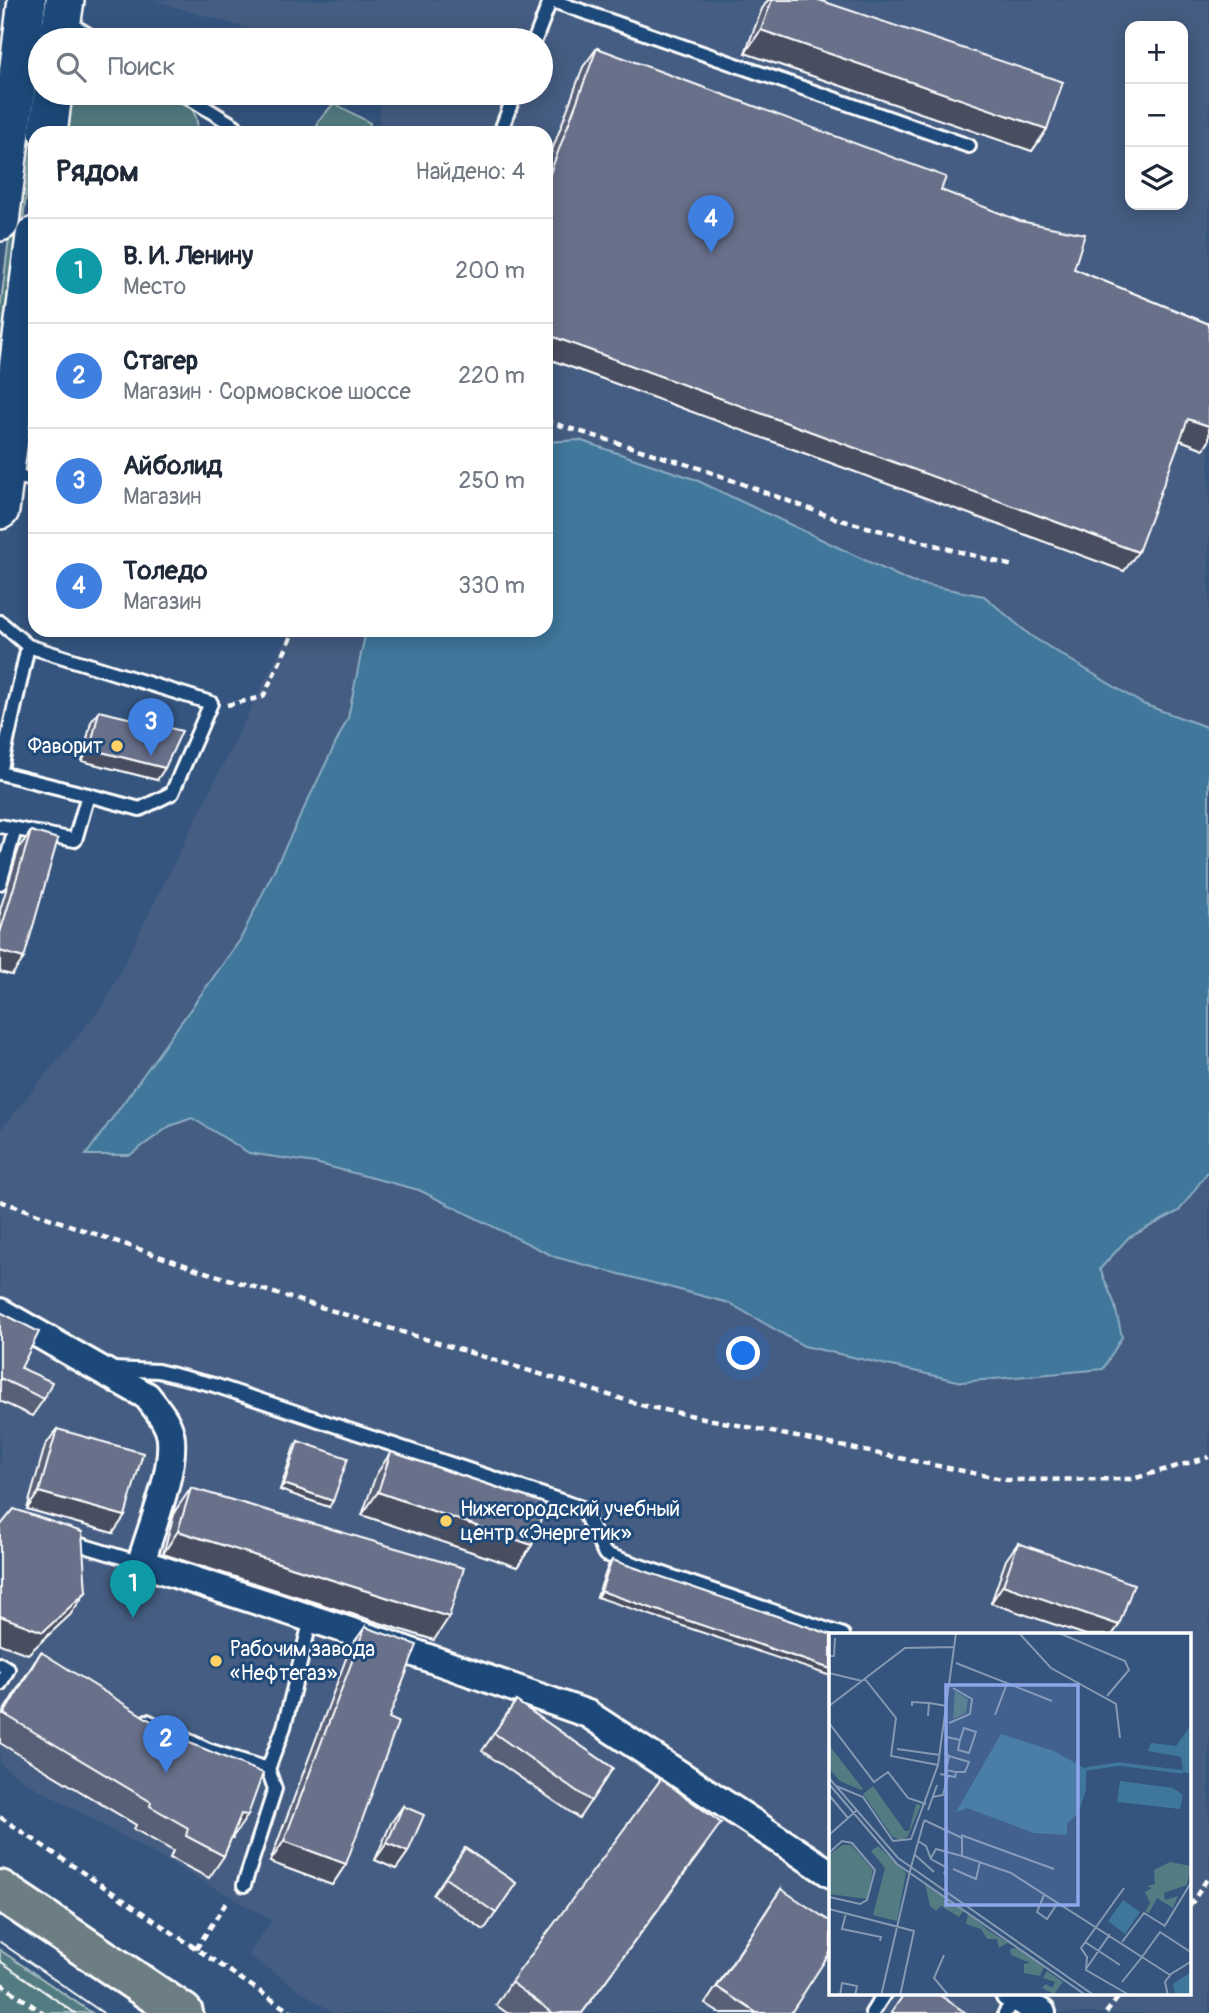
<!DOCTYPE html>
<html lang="ru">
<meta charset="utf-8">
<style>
body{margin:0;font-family:Pangolin,sans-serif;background:#f2f2f3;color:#1f2937}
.controls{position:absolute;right:21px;top:21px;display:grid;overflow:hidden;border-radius:14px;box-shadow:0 4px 18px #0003}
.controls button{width:63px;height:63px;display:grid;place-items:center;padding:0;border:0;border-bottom:2px solid #e0e1e3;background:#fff;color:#1f2937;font:35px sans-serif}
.you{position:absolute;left:744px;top:1354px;width:24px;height:24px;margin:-18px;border:5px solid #fff;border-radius:50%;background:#1a73e8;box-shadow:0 0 0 10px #1a73e833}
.badge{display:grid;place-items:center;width:46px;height:46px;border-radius:50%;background:#0b8043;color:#fff;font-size:23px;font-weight:700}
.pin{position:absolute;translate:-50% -58px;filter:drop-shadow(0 2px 4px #0008)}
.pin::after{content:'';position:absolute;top:37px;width:24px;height:21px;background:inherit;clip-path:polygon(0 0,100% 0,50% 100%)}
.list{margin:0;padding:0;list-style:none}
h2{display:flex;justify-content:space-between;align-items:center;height:91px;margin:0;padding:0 28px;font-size:30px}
h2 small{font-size:23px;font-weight:400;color:#747a83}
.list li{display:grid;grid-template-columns:46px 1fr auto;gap:21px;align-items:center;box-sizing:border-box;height:105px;padding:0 28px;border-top:2px solid #e0e1e3}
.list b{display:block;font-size:26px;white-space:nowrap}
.list p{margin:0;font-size:23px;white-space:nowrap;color:#747a83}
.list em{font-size:23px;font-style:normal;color:#747a83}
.icon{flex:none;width:38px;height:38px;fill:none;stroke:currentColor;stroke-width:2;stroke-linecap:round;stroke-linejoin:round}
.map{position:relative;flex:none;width:1209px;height:2013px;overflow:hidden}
.search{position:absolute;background:#fff;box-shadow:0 4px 18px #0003;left:28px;top:28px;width:525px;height:77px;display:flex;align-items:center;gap:18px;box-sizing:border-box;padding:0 24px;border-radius:38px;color:#747a83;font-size:26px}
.panel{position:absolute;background:#fff;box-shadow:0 4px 18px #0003;left:28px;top:126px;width:525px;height:511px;border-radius:21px}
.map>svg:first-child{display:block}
.built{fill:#445d82;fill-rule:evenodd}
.green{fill:#527b82;stroke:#a8bdc0;stroke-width:2}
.water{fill:#3f779b;stroke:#8cadc3;stroke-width:2}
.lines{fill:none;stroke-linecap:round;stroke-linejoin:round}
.lane-casing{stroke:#fff;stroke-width:18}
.street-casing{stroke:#fff;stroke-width:32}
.secondary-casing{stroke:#fff;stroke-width:42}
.primary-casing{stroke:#fff;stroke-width:44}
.path{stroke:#fff;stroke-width:4.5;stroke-dasharray:7 5;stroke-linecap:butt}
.lane{stroke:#1f4a7a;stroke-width:12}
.street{stroke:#1f4a7a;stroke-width:26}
.secondary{stroke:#1f4a7a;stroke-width:37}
.primary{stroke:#6c7e84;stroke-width:38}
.tram{stroke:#fff;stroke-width:2}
.wall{fill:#596077;stroke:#fff;stroke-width:2}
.shaded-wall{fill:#494e61;stroke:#fff;stroke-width:2}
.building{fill:#68708a;stroke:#fff;stroke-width:2}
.poi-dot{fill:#ffd166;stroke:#1f4a7a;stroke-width:2.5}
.labels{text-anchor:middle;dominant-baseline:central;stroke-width:6;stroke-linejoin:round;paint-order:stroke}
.poi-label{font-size:21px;fill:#fff;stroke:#1f4a7a;text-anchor:start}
.inset-river{fill:none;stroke:#3f779b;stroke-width:3.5}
.inset-road{fill:none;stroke:#8699b2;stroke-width:2}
.view{fill:#8ea6ec;fill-opacity:0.15;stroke:#8ea6ec;stroke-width:3.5}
.inset-edge{fill:none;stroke:#fff;stroke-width:3.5}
</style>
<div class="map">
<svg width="1209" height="2013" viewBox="0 0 1209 2013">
<rect width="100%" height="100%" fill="#35557f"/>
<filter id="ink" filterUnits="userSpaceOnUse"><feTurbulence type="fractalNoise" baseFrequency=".0143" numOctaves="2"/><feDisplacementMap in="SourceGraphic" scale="14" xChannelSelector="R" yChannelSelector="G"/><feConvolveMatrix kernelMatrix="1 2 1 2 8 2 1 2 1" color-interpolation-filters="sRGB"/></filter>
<g filter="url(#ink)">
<path class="built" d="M153,0H1209V2013H333L248,1955L272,1920L26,1782L0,1764V1130L104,1004L290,630H546V133H379L381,93H541V40H285ZM1130,26H1183V205H1130ZM831,1635H1190V1994H831Z"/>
<g class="green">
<polygon points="39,0 51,0 46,40 40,40 40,85 0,404 0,310"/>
<path d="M70,93C107,93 205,76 197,133H65Z"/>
<polygon points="334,103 370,123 368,133 316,133 318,122"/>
<polygon points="0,1950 92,2013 0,2013"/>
</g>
<polygon class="water" points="579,440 694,479 911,582 984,596 1031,636 1143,704 1209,728 1209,1170 1179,1211 1128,1238 1100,1269 1114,1302 1122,1337 1103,1369 962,1382 804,1346 729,1303 555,1257 419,1190 315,1163 249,1153 192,1118 170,1126 130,1155 86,1155 240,940 348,718 366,630 546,630 546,442"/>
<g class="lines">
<defs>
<g id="lane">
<polyline points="550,0 969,146"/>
<polyline points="67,22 97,40"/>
<polyline points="535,40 550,1"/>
<polyline points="181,93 235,126 234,133"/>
<polyline points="500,133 515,93"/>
<polyline points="8,475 35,480"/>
<polyline points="0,622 28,646 0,773"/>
<polyline points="28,646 211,703 172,793 140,809 88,795"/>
<polyline points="0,773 88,795 75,840 0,826"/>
<polyline points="0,883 15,829"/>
<polyline points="113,1369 158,1371 214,1385 582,1508 605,1554 843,1635"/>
<polyline points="68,1541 141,1563"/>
<polyline points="0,1664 8,1669 0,1684"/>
<polyline points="147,1721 208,1750 268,1769 284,1727 311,1619"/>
<polyline points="244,1885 275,1789 268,1769"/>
<polyline points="872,2013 884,1994"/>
<polyline points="1005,2013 1016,1998"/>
</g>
<g id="street">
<path d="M0,1312L147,1396C156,1408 170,1423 171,1439C174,1474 151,1528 141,1563L383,1642L588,1714L831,1874"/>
<polyline points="1009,1994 1042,2013"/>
</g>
<g id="secondary">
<polyline points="59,40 65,0"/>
<polyline points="48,133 53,93"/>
<polyline points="0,222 27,0"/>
<polyline points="0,510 35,236"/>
</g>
<polyline id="primary" points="0,1890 183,2013"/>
</defs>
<use href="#lane" class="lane-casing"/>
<use href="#street" class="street-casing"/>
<use href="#secondary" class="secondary-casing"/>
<use href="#primary" class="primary-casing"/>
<g class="path">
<polyline points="546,421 699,468 837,519 1013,566"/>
<polyline points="227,705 263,697 295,630"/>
<polyline points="0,1201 202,1271 645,1406 1007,1480 1132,1479 1209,1457"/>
<polyline points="0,1817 292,2013"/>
<polyline points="1190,1906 1209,1876"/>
<polyline points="196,1949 228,1900"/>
<polyline points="0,1983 43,2013"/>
<polyline points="1106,2013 1121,1994"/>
</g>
<use href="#lane" class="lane"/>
<use href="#street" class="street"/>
<use href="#secondary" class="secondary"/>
<use href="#primary" class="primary"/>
<g class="tram">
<polyline points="0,1942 103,2013"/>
<polyline points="0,1961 75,2013"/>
</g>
</g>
<g class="wall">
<polygon points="768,0 819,0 1047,129 1032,151 745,53 762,9"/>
<polygon points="597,48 941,190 1074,269 1209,324 1209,441 1204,449 1180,440 1124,571 546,358 546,167 583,67"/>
<polygon points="99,711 157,780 82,761 91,722"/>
<polygon points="31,831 12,975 0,972 0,910 19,848"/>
<polygon points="0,1312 21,1368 44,1399 32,1416 0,1401"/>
<polygon points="57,1429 113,1533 27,1509 45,1446"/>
<polygon points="298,1441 329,1507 280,1490 294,1447"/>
<polygon points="391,1452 532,1545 517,1567 362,1515 376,1475"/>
<polygon points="191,1488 434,1640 163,1554 175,1511"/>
<polygon points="1018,1543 1119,1625 1112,1635 1086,1635 991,1603 1006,1560"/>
<polygon points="612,1560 832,1635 597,1597 608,1566"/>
<polygon points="365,1627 346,1864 332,1885 270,1862 350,1648"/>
<polygon points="41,1652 232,1838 231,1838 224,1856 209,1878 170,1858 173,1851 134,1829 136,1825 0,1743 0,1717 26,1675"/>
<polygon points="516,1701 613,1768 579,1818 482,1751"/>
<polygon points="403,1806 408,1852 396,1869 375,1860 391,1823"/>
<polygon points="705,1846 582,2013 507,2013 496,2005 511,1982"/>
<polygon points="465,1848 516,1883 484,1930 433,1895"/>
<polygon points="781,1889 791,2013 719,2013 705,2004"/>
</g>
<g class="shaded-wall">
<polygon points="761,30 1047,129 1032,151 745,53"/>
<polygon points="232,93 275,93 272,97"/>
<polygon points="546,334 1138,552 1124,571 546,358"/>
<polygon points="1188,419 1209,426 1209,441 1204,449 1175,438"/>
<polygon points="90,749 165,768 157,780 82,761"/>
<polygon points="0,951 24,958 12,975 0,972"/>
<polygon points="284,1484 333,1501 329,1507 280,1490"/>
<polygon points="39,1492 125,1516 113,1533 27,1509"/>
<polygon points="378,1492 532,1545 517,1567 362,1515"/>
<polygon points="178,1531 449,1617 434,1640 163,1554"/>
<polygon points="1003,1585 1119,1625 1112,1635 1086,1635 991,1603"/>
<polygon points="601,1591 831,1669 831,1676 597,1597"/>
<polygon points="86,1592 70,1615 28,1654 0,1644 0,1616"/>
<polygon points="241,1814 248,1815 232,1838 225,1836"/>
<polygon points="284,1841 346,1864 332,1885 270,1862"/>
<polygon points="387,1843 408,1852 396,1869 375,1860"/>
</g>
<g class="building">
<polygon points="772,0 819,0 1063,82 1047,129 761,30"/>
<polygon points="597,48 946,177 941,190 1020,221 1085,234 1074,269 1209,324 1209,426 1188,419 1138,552 546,334 546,184"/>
<polygon points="99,711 182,731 165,768 90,749"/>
<polygon points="31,831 58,839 24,958 0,951 0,933"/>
<polygon points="0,1312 39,1332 21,1368 52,1382 44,1399 0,1378"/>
<polygon points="57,1429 143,1453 125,1516 39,1492"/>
<polygon points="298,1441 348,1458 333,1501 284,1484"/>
<polygon points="391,1452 546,1504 532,1545 378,1492"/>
<polygon points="191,1488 464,1568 449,1617 178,1531"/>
<polygon points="14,1509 82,1532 86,1592 43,1632 0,1616 0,1526"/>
<polygon points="1018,1543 1134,1584 1119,1625 1003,1585"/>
<polygon points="612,1560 832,1635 831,1635 831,1669 601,1591"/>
<polygon points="365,1627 417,1645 389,1718 398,1722 346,1864 284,1841"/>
<polygon points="41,1652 180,1739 263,1773 248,1815 241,1814 224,1856 186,1836 188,1828 150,1806 151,1802 4,1714"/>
<polygon points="516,1701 613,1768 591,1801 494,1733"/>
<polygon points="661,1779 721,1823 582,2013 553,2013 511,1982"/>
<polygon points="403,1806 424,1815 408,1852 387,1843"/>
<polygon points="465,1848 516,1883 496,1913 445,1878"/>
<polygon points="781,1889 831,1922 831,1951 791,2013 757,2013 717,1987"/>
<polygon points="904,1994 938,1994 966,2013 891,2013"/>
</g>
</g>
<g class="poi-dot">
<circle cx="117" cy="746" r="7"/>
<circle cx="446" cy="1521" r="7"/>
<circle cx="216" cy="1661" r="7"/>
</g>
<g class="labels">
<g class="poi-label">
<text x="103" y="746" text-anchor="end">Фаворит</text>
<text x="460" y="1509">Нижегородский учебный<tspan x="460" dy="24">центр «Энергетик»</tspan></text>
<text x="230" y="1649">Рабочим завода<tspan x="230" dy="24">«Нефтегаз»</tspan></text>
</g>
</g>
<g transform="translate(829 1633)">
<rect width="362" height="362" fill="#35557f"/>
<path d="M126,58L139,66L137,80L124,86ZM0,112L34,156L32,157L11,148L2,138ZM44,153L76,198H80L87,171L92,172L79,203L72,208L63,203L34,161ZM13,212H22L44,237L38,266L0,261V222ZM49,213L77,240L68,288L44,282L56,235L42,218ZM341,229L362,233L358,252L335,260L336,267L349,263L344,275L328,265L320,280L316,279L321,270L316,259L323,255L318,253L326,251L325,237ZM96,251L135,277L130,284L112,273L107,278L101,273ZM139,281L160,298L185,313L178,310L170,315L168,306H158L152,296L137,291ZM188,315L215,334L211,343L195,340V331L201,330L182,322L181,316ZM218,338L234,349L225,361L213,355L217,351L223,355L226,349L214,345Z" fill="#527b82"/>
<path d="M362,92V141L354,139L352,124L319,118L322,110L347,113ZM172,101L225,118L257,136V156L250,179L238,191V202L205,200L138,175L127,179ZM291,148L344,155L354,162L351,176L288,169ZM294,267L311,279L296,301L279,288ZM362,339V362H346L344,351Z" fill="#3f779b"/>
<path class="inset-river" d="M257,136L290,131L354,139"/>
<path class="inset-road" d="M190,0L222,35L287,71L291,105M230,0L296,28L300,37L278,63M0,23H5L6,5M127,30L223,68M0,40L33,48M36,46L67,85L62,123L109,132M0,73L76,15L125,14M83,73V69L100,70M166,82L177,53M99,83L100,70L118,73M0,90L45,149L59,139L79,165L97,171M120,90L141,81L143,66L124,55M118,104L131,107L135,95L147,99L140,120L129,117L131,107M68,116L111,122M120,123L140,129L136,139H127M111,141L126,144L127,139L117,137L120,123L116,119M0,145L69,225L266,363M0,151L68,231L258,363M7,153L34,164L64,208L82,206L109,132L127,0M0,162L19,185M104,164L114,162L119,143M99,177L108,152M95,187L133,205V223L182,240L313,324L331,299L363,320M0,202L28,177M132,202L225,236M89,208L97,213L102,226L118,235L115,241M0,220L13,208L23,210L46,237L38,267L31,271L0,264M85,221L105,239M102,225L107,216L133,223M82,234L95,188M124,236L147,246L151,229M295,255L252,315L258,324L257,337L302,363M215,262L208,279L218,286L228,271M0,276L85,298L71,363M17,280L13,296L52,304L51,308M335,294L363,248M256,309L291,332M293,309L315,280L336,293M115,322L105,345L120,363M257,336L281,301M293,349L313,324L341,342M11,363L13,350L28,353L26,363M52,363L82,234M339,363L336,349L342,341L363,328"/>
<path class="view" d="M117,52H249V272H117Z"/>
<rect width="362" height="362" class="inset-edge"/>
</g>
</svg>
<div class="controls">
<button>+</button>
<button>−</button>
<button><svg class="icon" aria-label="layers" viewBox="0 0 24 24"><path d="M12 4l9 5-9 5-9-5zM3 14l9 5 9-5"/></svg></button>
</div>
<div class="you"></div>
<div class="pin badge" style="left:133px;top:1618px;background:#0f9aa8">1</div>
<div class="pin badge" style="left:166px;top:1773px;background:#3f7fe0">2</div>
<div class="pin badge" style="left:151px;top:756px;background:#3f7fe0">3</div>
<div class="pin badge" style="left:711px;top:253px;background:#3f7fe0">4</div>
<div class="search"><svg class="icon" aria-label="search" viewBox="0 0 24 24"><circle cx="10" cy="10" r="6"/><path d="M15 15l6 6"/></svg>Поиск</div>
<section class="panel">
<h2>Рядом<small>Найдено: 4</small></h2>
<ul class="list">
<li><span class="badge" style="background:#0f9aa8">1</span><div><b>В. И. Ленину</b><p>Место</p></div><em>200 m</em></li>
<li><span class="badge" style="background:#3f7fe0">2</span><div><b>Стагер</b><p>Магазин · Сормовское шоссе</p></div><em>220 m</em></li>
<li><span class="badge" style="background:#3f7fe0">3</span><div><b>Айболид</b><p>Магазин</p></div><em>250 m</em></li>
<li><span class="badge" style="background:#3f7fe0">4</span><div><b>Толедо</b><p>Магазин</p></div><em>330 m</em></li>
</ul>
</section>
</div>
